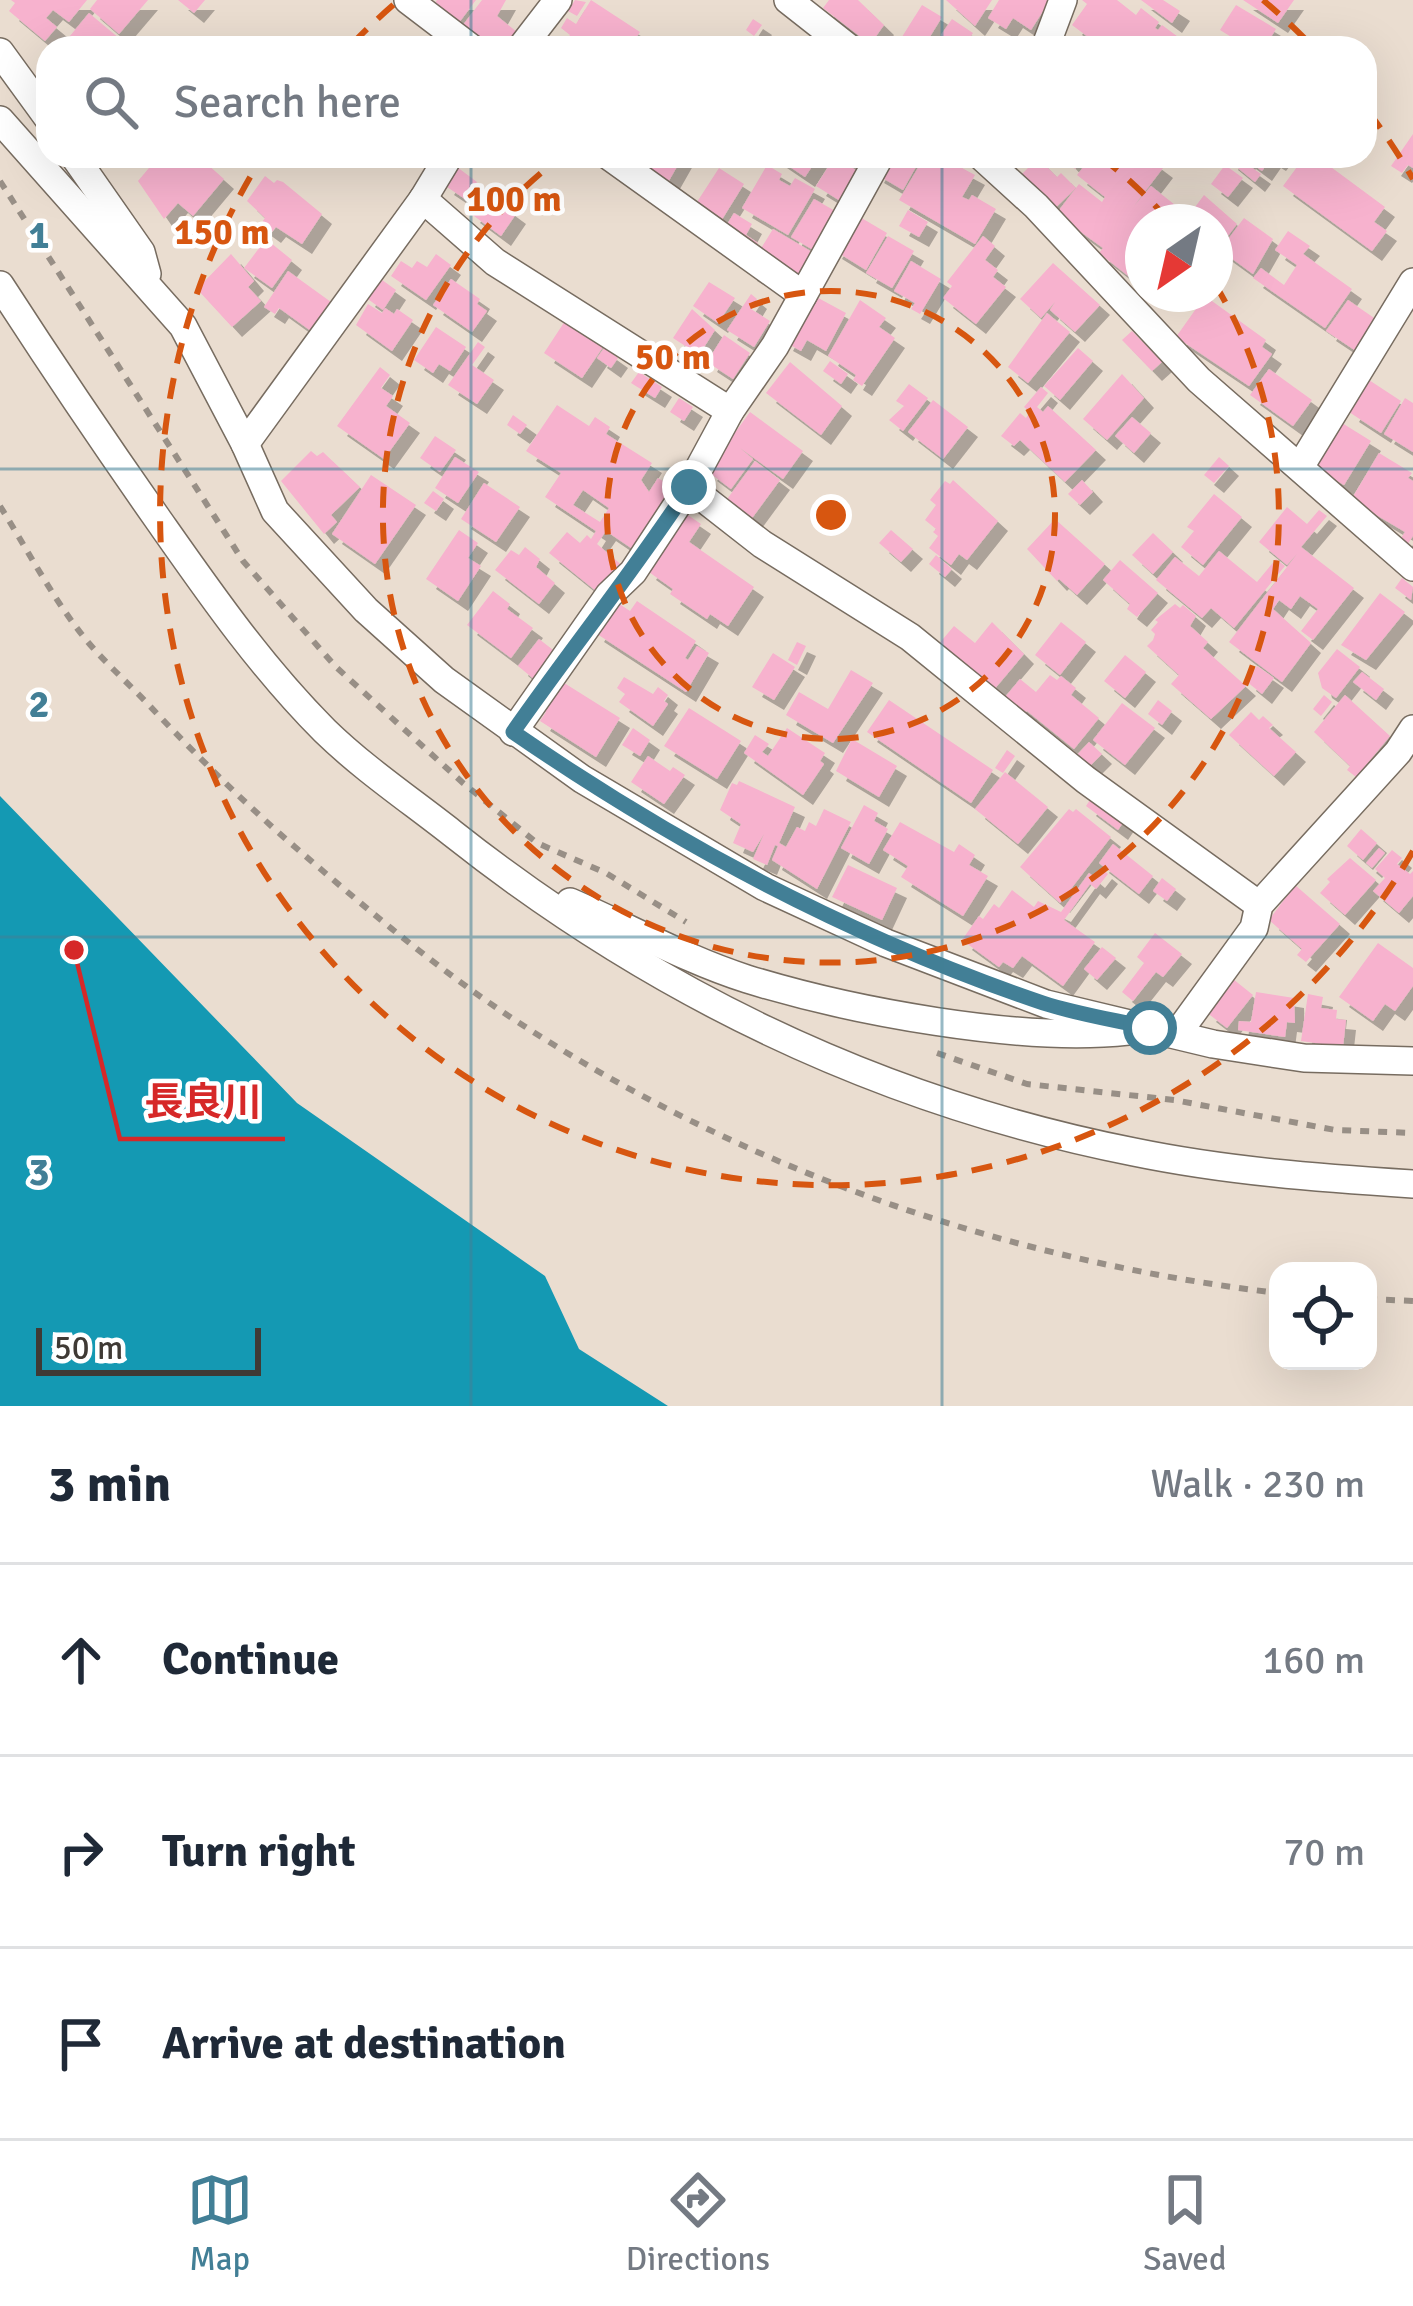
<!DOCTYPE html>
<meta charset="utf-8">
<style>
body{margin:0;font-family:Signika,"Noto Sans JP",sans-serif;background:#f2f2f3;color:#1f2937}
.controls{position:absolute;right:36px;bottom:36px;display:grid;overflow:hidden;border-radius:24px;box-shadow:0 12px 48px #0002}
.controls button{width:108px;height:108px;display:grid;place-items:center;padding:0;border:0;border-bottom:3px solid #e0e1e3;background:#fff;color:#1f2937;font:60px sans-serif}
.compass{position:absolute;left:1125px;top:204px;width:108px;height:108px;border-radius:50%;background:#fff;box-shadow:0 12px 48px #0002;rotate:214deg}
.scale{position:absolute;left:36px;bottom:30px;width:225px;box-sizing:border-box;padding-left:12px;border:6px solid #3f3a35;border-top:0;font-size:33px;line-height:42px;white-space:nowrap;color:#3f3a35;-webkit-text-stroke:9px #fff;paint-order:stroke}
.stop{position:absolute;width:36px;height:36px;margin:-27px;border:9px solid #427f96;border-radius:50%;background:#fff}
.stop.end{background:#427f96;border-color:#fff;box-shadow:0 3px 12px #0008}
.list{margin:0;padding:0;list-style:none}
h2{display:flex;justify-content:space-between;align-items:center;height:156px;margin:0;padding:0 48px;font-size:51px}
h2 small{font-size:39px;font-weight:400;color:#747a83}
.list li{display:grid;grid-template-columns:78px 1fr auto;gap:36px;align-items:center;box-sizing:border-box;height:192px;padding:0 48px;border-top:3px solid #e0e1e3}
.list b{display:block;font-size:45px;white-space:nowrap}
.list em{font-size:39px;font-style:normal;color:#747a83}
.icon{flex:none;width:66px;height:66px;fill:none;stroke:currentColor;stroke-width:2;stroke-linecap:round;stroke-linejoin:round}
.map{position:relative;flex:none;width:1413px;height:1406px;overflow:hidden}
.search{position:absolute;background:#fff;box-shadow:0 12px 48px #0002;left:36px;right:36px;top:36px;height:132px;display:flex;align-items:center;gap:30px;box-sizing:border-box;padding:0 42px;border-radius:36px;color:#747a83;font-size:45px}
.sheet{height:732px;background:#fff}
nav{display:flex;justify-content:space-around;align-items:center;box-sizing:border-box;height:168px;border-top:3px solid #e0e1e3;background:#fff;font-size:33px;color:#747a83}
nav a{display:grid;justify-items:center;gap:6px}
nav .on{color:#427f96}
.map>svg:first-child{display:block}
.water{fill:#1499b3}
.building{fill:#f7b2ce;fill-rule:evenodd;filter:url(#shadow)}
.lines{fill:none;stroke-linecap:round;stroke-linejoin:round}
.minor-casing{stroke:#776c60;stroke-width:30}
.path{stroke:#988f86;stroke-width:6;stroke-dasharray:9 9;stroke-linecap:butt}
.minor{stroke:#fff;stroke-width:27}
.route{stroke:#427f96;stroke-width:15}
.grid{fill:none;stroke:#427f96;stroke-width:3;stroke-opacity:0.55}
.ring{fill:none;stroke:#d75610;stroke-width:6;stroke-dasharray:21 15}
.grid-label{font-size:39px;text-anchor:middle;font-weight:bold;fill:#427f96;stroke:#fff;stroke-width:9;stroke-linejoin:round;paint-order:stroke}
.centre{fill:#d75610;stroke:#fff;stroke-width:6}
.ring-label{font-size:36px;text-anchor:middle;font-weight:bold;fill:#d75610;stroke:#fff;stroke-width:9;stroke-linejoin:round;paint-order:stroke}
.leader{fill:none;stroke:#d62828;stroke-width:4.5}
.callout-dot{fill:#d62828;stroke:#fff;stroke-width:4.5}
.callout-label{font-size:39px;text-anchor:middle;font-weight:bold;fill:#d62828;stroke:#fff;stroke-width:9;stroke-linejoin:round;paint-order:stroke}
</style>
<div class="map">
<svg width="1413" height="1406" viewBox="0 0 1413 1406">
<defs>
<filter id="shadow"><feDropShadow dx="10" dy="10" stdDeviation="0" flood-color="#0004"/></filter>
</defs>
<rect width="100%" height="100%" fill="#eaddd0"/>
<polygon class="water" points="0,796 297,1103 545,1276 579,1349 668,1406 0,1406"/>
<g class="building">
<polygon points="11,0 87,0 69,22 53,10 46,18 57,27 45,41 9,11 15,3"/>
<polygon points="97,0 148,0 119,34 90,9"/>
<polygon points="178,0 205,0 194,13"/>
<polygon points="437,0 476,0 446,40 428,26 442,8 435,3"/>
<polygon points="482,0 506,0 497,16 522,36 513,48 458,48 450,42"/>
<polygon points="575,0 586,2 577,16 568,11"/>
<polygon points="591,0 640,32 629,48 562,48 570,35 561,28 567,18 576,24"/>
<polygon points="829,0 858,0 884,25 874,39 869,36 866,41 823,8"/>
<polygon points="946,0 992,0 975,26"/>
<polygon points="999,0 1050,0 1031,30 1013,18 1006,29 988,18"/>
<polygon points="1082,0 1117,0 1136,15 1141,8 1159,22 1155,28 1158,30 1162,25 1193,48 1069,48 1075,39 1087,47 1092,40 1072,25 1087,4"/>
<polygon points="1141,0 1163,0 1180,11 1172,23"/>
<polygon points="1243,0 1294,0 1278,23"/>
<polygon points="922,5 942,17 923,48 895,48"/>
<polygon points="1236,5 1276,29 1264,48 1249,48 1220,30"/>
<polygon points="89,13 120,39 113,48 60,48"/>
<polygon points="753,19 762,25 754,36 746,30"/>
<polygon points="952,19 973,33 963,48 941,48 947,39 941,35"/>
<polygon points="1413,134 1413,168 1408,165 1402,173 1391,166"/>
<polygon points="159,156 198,156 224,179 193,216 178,203 164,219 138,181"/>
<polygon points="643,156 683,156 658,200 646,180 652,170 639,162"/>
<polygon points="774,156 819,156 805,177"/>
<polygon points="835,156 847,156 846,164 859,172 842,202 816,186"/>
<polygon points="884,156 922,156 903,190 874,173"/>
<polygon points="925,156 948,156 963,165 962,168 975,175 962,197 969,200 972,195 996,209 975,244 899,200"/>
<polygon points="1063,156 1088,156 1075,169"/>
<polygon points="1092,156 1128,156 1134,161 1137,156 1147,156 1163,168 1134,206 1151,186 1184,212 1176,222 1143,222 1143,265 1132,279 1099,253 1103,248 1078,230 1074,235 1053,218 1079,184 1102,202 1105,197 1077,175"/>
<polygon points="1231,156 1280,156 1276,161 1271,158 1262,171 1246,159 1244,162 1261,174 1255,182 1228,160"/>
<polygon points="1305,156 1316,156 1385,207 1374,222 1387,231 1372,251 1283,186"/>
<polygon points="1038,158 1057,177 1061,173 1076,188 1051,212 1017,179"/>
<polygon points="767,165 782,174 779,180 790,186 795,178 815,189 788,235 742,208"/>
<polygon points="1225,165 1243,178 1228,197 1211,184"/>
<polygon points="457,167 477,182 465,199 444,185"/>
<polygon points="719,168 744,184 721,221 695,205"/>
<polygon points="265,176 274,183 277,180 283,182 322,214 302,244 276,227 271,233 260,225 265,218 247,201"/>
<polygon points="481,188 516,214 501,236 470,213 477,205 471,201"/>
<polygon points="1204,195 1237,224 1215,253 1215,222 1184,222"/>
<polygon points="814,199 837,212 815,251 791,237"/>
<polygon points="908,210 928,222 919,237 899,226"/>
<polygon points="734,213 752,224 746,235 758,243 749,258 718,239"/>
<polygon points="853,213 887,233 866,270 832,249"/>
<polygon points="1244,218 1273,239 1253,274 1220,250"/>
<polygon points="773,229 812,252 787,294 747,271"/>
<polygon points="1288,231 1310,246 1303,254 1352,289 1325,328 1253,278 1261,268 1284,285 1297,265 1275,250"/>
<polygon points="888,236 914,251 892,288 866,273"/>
<polygon points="983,236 995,246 985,260 998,270 993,277 1006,287 976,324 943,298 952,286 947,282"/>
<polygon points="266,239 292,260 272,288 244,268"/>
<polygon points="231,254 254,281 248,287 261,301 232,327 197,289"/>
<polygon points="436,254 451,265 426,300 391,276 401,261 412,268 417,261 427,267"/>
<polygon points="911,261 941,279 920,314 911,309 915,303 894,291"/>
<polygon points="1053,263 1100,305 1075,332 1050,310 1055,302 1041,318 1020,299"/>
<polygon points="288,271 331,302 311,331 279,308 275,314 264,307"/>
<polygon points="378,277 396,290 383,310 365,297"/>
<polygon points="451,279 480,299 477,304 487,311 472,332 433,305"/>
<polygon points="709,282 735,298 718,323 693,306"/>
<polygon points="809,293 846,313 826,351 807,340 801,351 783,341"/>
<polygon points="751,294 757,299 751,309 770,321 754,347 727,330"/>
<polygon points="1205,296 1266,340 1262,347 1272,354 1249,386 1176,337"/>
<polygon points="860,300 886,318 879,327 895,338 862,386 853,380 856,375 828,356"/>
<polygon points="1348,300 1380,322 1359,353 1326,331"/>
<polygon points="368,304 382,313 385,308 394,314 397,309 413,320 392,351 356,325"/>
<polygon points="692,309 715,330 699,355 673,338"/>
<polygon points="1047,313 1070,332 1028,383 1008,367"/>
<polygon points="567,318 605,344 582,378 544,353"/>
<polygon points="436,327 466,347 450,371 439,364 433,373 414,360"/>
<polygon points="1132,331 1162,362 1152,371 1122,340"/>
<polygon points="724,335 750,353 733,379 707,362"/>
<polygon points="478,342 485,347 472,365 494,380 477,404 448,385"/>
<polygon points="604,348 618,358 611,368 597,358"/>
<polygon points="1078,348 1093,361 1060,400 1044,386"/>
<polygon points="830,361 848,374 841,384 823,371"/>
<polygon points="790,362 842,406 821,435 766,393"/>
<polygon points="380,367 390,375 381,388 393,396 386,406 410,423 384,459 337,426"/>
<polygon points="1269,369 1312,400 1293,426 1250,395"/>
<polygon points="639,372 662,387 655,398 631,383"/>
<polygon points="1122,374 1144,398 1107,440 1083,419"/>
<polygon points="1369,380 1401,401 1381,433 1349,412"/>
<polygon points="909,384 928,398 903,431 889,420 904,406 896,401"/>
<polygon points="1041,387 1048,393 1037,407 1043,412 1048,406 1096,450 1065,482 1020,440 1014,446 1001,436 1020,413 1026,418 1030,412 1024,407"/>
<polygon points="679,398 693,407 684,421 670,412"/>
<polygon points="1405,398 1413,403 1413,452 1384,434"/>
<polygon points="933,400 968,427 943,459 908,432"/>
<path d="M557,405L589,426L595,417L610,427L606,434L652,463L641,480L649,492L658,478L666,483L673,473L683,480L637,552L606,531L597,544L624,567L601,595L549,553L567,532L580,543L587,535L591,539L596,531L545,497L561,473L526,451ZM583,490L609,508L600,522L573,505Z"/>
<polygon points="750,412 803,451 783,479 740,448 753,459 731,489 707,471"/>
<polygon points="513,415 527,425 520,434 507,425"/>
<polygon points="1132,417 1151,433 1134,453 1115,436"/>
<polygon points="1342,423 1371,441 1344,485 1315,468"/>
<polygon points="435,436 456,450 440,472 420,458"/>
<polygon points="311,451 317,456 323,452 360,487 331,515 337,522 324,534 281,481"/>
<polygon points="1379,453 1412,473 1408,478 1413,481 1413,536 1407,545 1399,541 1405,532 1351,500"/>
<polygon points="455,457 479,472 458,503 435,488"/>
<polygon points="1219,457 1229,466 1214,483 1204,475"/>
<polygon points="755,461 780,480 747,525 722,506"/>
<polygon points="371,475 416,505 375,564 332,534"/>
<polygon points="953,480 998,521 967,560 959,554 951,565 929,548 938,536 933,532 936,529 925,520 936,505 930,500 945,481 950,484"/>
<polygon points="1082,480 1093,492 1080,505 1068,494"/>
<polygon points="484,483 520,507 496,542 461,519"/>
<polygon points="433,491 444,499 436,511 424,503"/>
<polygon points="1214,494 1242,517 1203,565 1181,547 1194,531 1187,527"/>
<polygon points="1287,507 1307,524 1319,510 1327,516 1301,547 1354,588 1313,640 1301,631 1318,609 1300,596 1291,609 1279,600 1273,609 1311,643 1282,682 1229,642 1297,554 1287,565 1259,542"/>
<polygon points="685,513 701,524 689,542 754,587 728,626 710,614 707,619 670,594 673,589 646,570"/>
<polygon points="1055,519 1105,564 1077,595 1059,579 1057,581 1027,549"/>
<polygon points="459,530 478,543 468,558 481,566 458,601 426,579"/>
<polygon points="891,530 913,549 901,562 879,543"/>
<polygon points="1153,533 1173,552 1153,574 1132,555"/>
<polygon points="525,547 540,559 536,567 555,583 539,604 495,570 511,550 519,555"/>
<polygon points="1219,551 1257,582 1276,559 1285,566 1234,628 1211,608 1202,618 1156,580 1175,557 1199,576"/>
<polygon points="936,555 952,569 945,577 929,564"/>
<polygon points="1120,560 1158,593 1137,617 1127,609 1130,604 1103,580"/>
<polygon points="1402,578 1413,587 1411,600 1395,588"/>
<polygon points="493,591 510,604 507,609 533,628 511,658 467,625"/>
<polygon points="1380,593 1405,612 1366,660 1341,645"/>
<polygon points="615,601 630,611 637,601 696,641 685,658 688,660 697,646 709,653 686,692 594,632"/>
<polygon points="1175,604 1180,608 1183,605 1196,616 1190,626 1208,642 1203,648 1246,686 1211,719 1171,684 1179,675 1147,646 1153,640 1155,634 1151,630 1158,622 1155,620"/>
<polygon points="992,622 1024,654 992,692 937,646 954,626 975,643"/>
<polygon points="1061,622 1086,642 1060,675 1035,655"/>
<polygon points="539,639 557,653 535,680 518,666"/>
<polygon points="797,642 806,646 797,665 788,660"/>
<polygon points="1337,649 1360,667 1336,698 1322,688 1318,673"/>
<polygon points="773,653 795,667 774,700 752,687"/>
<polygon points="1125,655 1146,672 1125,698 1104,681"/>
<polygon points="1257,666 1274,678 1262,694 1246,681"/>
<polygon points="851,670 873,683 833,743 786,715 799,692 828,709"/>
<polygon points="1362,672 1384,689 1376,700 1353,682"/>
<polygon points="1050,675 1057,680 1061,676 1076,688 1071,695 1099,718 1074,749 1027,711 1020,719 1000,703 1020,679 1036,692"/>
<polygon points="624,677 653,694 658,687 668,695 664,701 668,704 653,726 619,702 625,694 617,688"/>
<polygon points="561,681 620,718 596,757 540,721 546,712 542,710"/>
<polygon points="1324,695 1332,702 1321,716 1313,709"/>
<polygon points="1345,695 1390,736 1356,777 1347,770 1350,766 1314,732"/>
<polygon points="889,700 993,770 971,803 867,732"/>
<polygon points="1158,700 1172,711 1162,725 1148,714"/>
<polygon points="1122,703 1155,728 1125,765 1093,740"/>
<polygon points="689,708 741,741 717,779 664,746"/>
<polygon points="1251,712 1259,720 1263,716 1273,725 1269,728 1296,752 1274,776 1229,735"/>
<polygon points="633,728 650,740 640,756 622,745"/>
<polygon points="787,728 825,753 820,761 824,764 803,795 744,753 755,735 769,744 762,752 768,756"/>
<polygon points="852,739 897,766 879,797 836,771"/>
<polygon points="1089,742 1102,754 1088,768 1075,757"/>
<polygon points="1007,750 1015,756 1003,773 995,768"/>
<polygon points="648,756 670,771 673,767 685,775 664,804 631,782"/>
<polygon points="1005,772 1048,807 1018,844 975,809"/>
<polygon points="739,781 795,807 779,843 786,847 797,827 805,831 809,822 816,826 824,809 851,822 817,889 772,860 778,846 775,845 767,865 753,859 764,834 753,852 733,843 741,824 720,810 732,783 737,785"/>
<polygon points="1092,797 1124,821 1118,830 1086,806"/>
<polygon points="864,805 878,813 874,821 888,829 869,864 841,848"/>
<polygon points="1069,809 1073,812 1076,809 1111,837 1060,903 1020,867"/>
<polygon points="900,822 954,852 959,844 975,855 969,865 988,876 963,916 901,877 908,866 883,850"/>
<polygon points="1361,829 1377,843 1363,860 1347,846"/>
<polygon points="1113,844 1153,876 1139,894 1099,863"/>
<polygon points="1379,848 1385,853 1372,868 1366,863"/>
<polygon points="1392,850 1402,858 1397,864 1410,874 1413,871 1413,896 1399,913 1373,891 1385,878 1375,869"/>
<polygon points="1350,858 1376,880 1345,915 1320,893 1330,882 1327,879"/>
<polygon points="848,865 897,888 882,920 832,897"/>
<polygon points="1102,869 1108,874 1096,889 1090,884 1064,920 1095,942 1063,986 1022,956 1013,968 1003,962 999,967 962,940 979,916 983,919 994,904 999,908 1012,890 1034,907 1038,901 1061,912 1089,873 1095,878"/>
<polygon points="1162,878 1176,889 1167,901 1153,891"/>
<polygon points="1295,885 1340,924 1306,962 1297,955 1302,949 1269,920"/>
<polygon points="1155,933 1182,954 1163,977 1156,972 1133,1001 1122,992 1144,963 1137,957"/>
<polygon points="1378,943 1413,968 1413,986 1395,1011 1385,1004 1373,1021 1339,997"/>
<polygon points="1102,947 1116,958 1097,980 1084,969"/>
<polygon points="1233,979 1253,995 1227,1028 1206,1012"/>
<polygon points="1256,992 1294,998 1295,1023 1287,1022 1285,1037 1238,1030 1239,1021 1251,1022"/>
<polygon points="1308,994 1323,997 1321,1008 1337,1010 1336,1019 1346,1020 1343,1047 1301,1041"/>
</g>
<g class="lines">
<defs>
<g id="minor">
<polyline points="408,0 471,48"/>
<polyline points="788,0 849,48"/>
<polyline points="521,48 558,0"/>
<polyline points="1045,48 1063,0"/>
<polyline points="0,52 48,118"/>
<polyline points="0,120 183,326 245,444 275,511 366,610 444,680 582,779 765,887 886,943 1046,1004 1213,1044 1304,1058 1413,1061"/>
<polyline points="74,156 141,252 147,274"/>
<polyline points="609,156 803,295"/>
<polyline points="981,156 1036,206 1199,380 1413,567"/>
<polyline points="423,199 495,262 730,411"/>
<path d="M0,285C51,364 103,441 157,518C209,592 260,666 325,731C363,768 410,800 452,833C654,993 881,1102 1134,1152C1226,1171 1320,1178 1413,1184"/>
<polyline points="245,444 423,199 449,156"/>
<polyline points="1300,467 1413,282"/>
<polyline points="689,487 762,544 910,637 1086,780 1259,905"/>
<polyline points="513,732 609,595 633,572 689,487 730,411 775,346 880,156"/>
<path d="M570,902C628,927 687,960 747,979C851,1011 1021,1043 1128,1031"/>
<polyline points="1177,1034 1254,928 1259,905 1398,752 1413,729"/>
</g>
</defs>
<use href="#minor" class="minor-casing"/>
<g class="path">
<polyline points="0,181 243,561 336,667 463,783 537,843 606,873 686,922"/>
<path d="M0,506C27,549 52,597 83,636C102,660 125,680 146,702C194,753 242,801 295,847C368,910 443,974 524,1026C751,1173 1010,1261 1278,1293"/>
<polyline points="937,1053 1027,1084 1174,1100 1335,1130 1413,1133"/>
<polyline points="1368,1299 1413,1301"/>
</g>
<use href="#minor" class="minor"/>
</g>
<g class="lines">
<path class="route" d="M689,487C634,571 571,649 513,732C677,845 854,939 1043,1003C1077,1014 1115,1020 1150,1028"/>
</g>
<path class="grid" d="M471,0V48M942,0V48M471,156V1406M942,156V1406M0,469H1413M0,937H1413"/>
<g class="ring">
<circle cx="831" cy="515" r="224"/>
<path d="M1101 157A448 448 0 0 1 1169 221M1215 284A448 448 0 1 1 561 157"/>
<path d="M1413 851A672 672 0 1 1 261 159M352 44A672 672 0 0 1 399 0M1263 0A672 672 0 0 1 1310 44M1368 111A672 672 0 0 1 1413 179"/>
</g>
<g class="grid-label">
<text x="39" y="248">1</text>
<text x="39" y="717">2</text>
<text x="39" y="1185">3</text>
</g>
<circle cx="831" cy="515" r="18" class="centre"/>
<g class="ring-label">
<text x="514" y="211">100 m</text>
<text x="222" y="244">150 m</text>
<text x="673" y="369">50 m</text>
</g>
<path class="leader" d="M74 950L120 1139H285"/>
<circle class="callout-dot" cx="74" cy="950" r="12"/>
<g class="callout-label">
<text x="203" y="1115">長良川</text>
</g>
</svg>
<div class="controls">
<button><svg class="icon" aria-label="locate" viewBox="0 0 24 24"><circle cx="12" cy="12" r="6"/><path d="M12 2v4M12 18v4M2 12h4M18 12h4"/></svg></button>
</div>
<svg class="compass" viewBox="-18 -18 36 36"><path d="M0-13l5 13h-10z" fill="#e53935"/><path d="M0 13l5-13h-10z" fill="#747a83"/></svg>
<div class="scale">50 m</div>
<div class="stop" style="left:1150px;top:1028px"></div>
<div class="stop end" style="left:689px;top:487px"></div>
<div class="search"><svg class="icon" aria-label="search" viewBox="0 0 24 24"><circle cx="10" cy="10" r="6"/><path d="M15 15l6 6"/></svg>Search here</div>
</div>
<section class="sheet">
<h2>3 min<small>Walk · 230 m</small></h2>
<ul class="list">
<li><svg class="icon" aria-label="ahead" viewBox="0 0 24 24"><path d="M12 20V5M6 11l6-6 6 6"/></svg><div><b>Continue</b></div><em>160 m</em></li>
<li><svg class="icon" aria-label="right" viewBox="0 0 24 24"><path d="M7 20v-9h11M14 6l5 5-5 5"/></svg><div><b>Turn right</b></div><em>70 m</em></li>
<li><svg class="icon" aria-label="arrive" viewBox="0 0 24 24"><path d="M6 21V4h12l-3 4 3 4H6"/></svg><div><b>Arrive at destination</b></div></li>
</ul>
</section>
<nav>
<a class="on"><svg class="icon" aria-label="map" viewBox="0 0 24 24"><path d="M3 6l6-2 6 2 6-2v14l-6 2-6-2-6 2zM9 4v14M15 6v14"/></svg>Map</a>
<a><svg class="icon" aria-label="directions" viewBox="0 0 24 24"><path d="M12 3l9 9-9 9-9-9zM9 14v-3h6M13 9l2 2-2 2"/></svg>Directions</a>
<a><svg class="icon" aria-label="saved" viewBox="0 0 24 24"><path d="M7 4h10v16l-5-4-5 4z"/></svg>Saved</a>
</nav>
